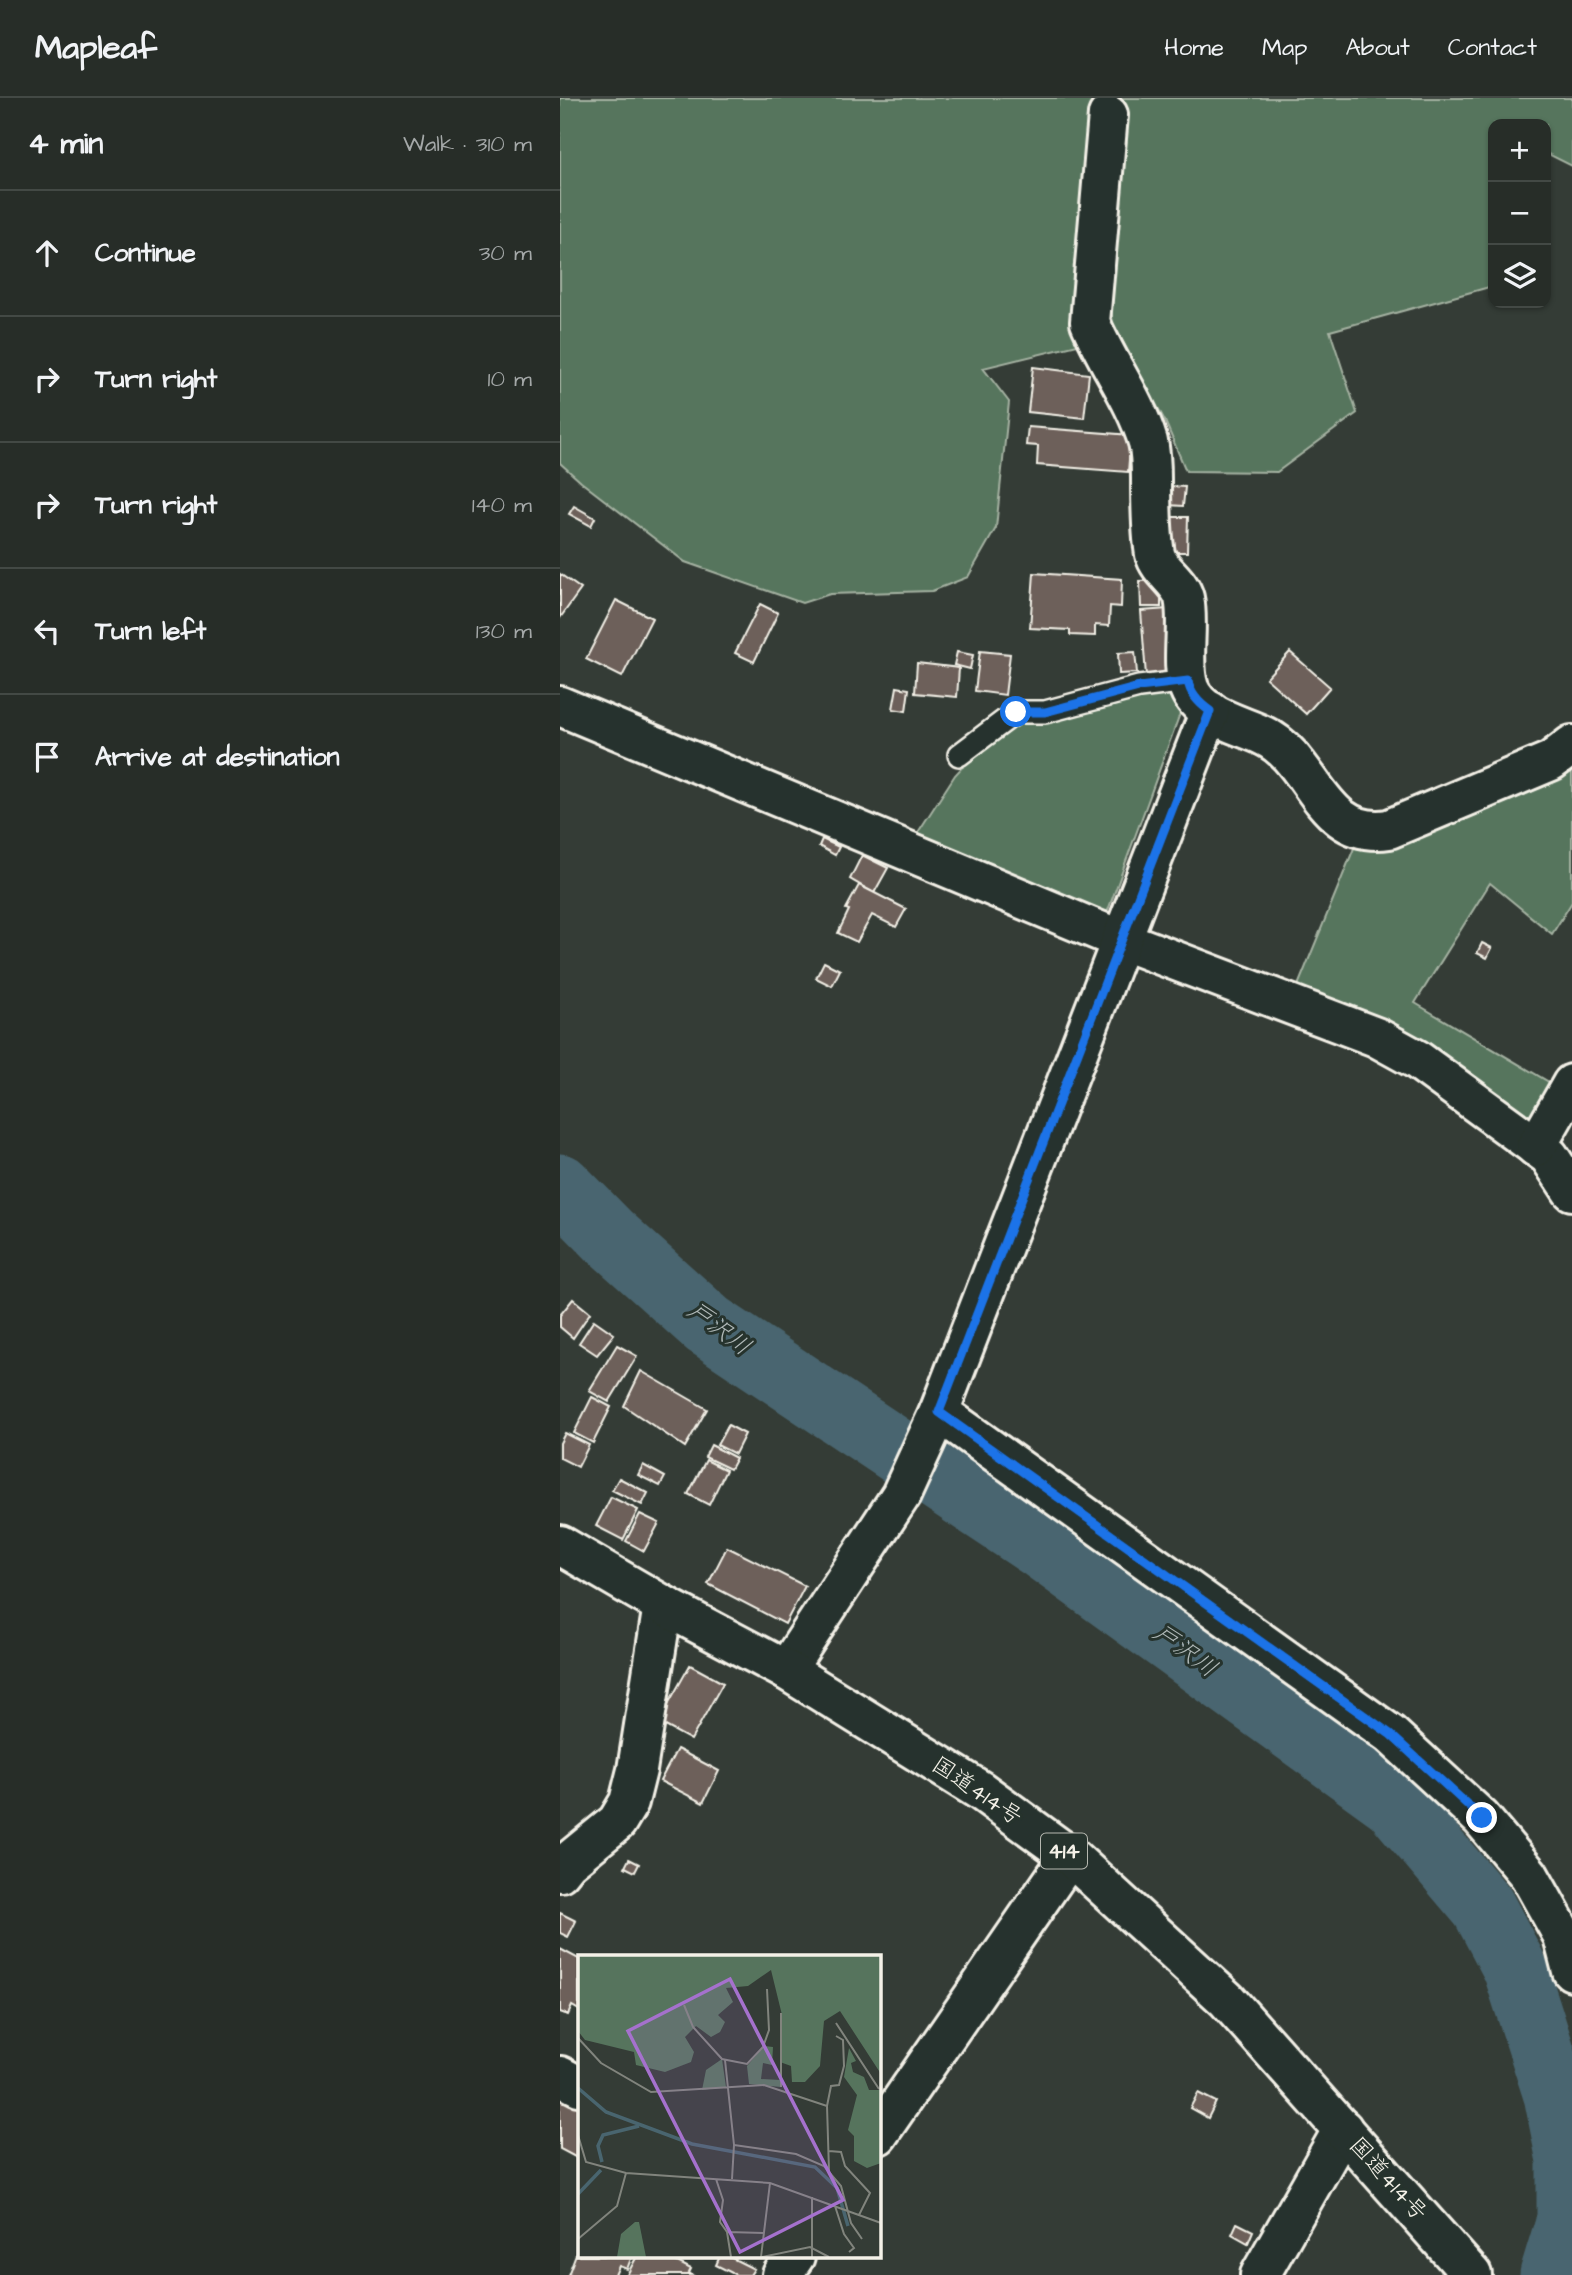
<!DOCTYPE html>
<meta charset="utf-8">
<style>
body{margin:0;font-family:"Architects Daughter","Klee One",sans-serif;background:#2f3530;color:#f1f3f6}
.controls{position:absolute;right:21px;top:21px;display:grid;overflow:hidden;border-radius:14px;box-shadow:0 2px 5px #0004}
.controls button{width:63px;height:63px;display:grid;place-items:center;padding:0;border:0;border-bottom:2px solid #434945;background:#272d28;color:#f1f3f6;font:35px sans-serif}
.stop{position:absolute;width:21px;height:21px;margin:-16px;border:5px solid #1a73e8;border-radius:50%;background:#fff}
.stop.end{background:#1a73e8;border-color:#fff;box-shadow:0 2px 7px #0008}
.list{margin:0;padding:0;list-style:none}
h2{display:flex;justify-content:space-between;align-items:center;height:91px;margin:0;padding:0 28px;font-size:30px}
h2 small{font-size:23px;font-weight:400;color:#a4a8a8}
.list li{display:grid;grid-template-columns:46px 1fr auto;gap:21px;align-items:center;box-sizing:border-box;height:126px;padding:0 28px;border-top:2px solid #434945}
.list b{display:block;font-size:26px;white-space:nowrap}
.list em{font-size:23px;font-style:normal;color:#a4a8a8}
.icon{flex:none;width:38px;height:38px;fill:none;stroke:currentColor;stroke-width:2;stroke-linecap:round;stroke-linejoin:round}
.map{position:relative;flex:none;width:1012px;height:2177px;overflow:hidden}
header{display:flex;align-items:center;gap:42px;box-sizing:border-box;height:98px;padding:0 35px;background:#272d28;border-bottom:2px solid #434945}
header strong{font-size:33px}
nav{display:flex;gap:38px;margin-inline-start:auto;font-size:24px}
main{display:flex}
aside{flex:1;background:#272d28}
.map>svg:first-child{display:block}
.green{fill:#56745d;stroke:#a5b2a2;stroke-width:2}
.lines{fill:none;stroke-linecap:round;stroke-linejoin:round}
.river{stroke:#49656f;stroke-width:65}
.building{fill:#6d615a;stroke:#f4f1e8;stroke-width:2}
.service-casing{stroke:#f4f1e8;stroke-width:26}
.minor-casing{stroke:#f4f1e8;stroke-width:44}
.trunk-casing{stroke:#f4f1e8;stroke-width:44}
.service{stroke:#26332d;stroke-width:21}
.minor{stroke:#26332d;stroke-width:38}
.trunk{stroke:#26332d;stroke-width:38}
.route{stroke:#1a73e8;stroke-width:9}
.labels{text-anchor:middle;dominant-baseline:central;stroke-width:6;stroke-linejoin:round;paint-order:stroke}
.shield{fill:#26332d;stroke:#b6b8b0;stroke-width:2}
.shield-label{font-size:21px;font-weight:bold;fill:#f4f1e8}
.street-label{font-size:23px;fill:#f4f1e8;stroke:#26332d}
.water-label{font-size:24px;font-style:italic;fill:#b0b9b8;stroke:#26332d}
.inset-river{fill:none;stroke:#49656f;stroke-width:3.5}
.inset-road{fill:none;stroke:#81847d;stroke-width:2}
.view{fill:#a571cd;fill-opacity:0.15;stroke:#a571cd;stroke-width:3.5}
.inset-edge{fill:none;stroke:#f4f1e8;stroke-width:3.5}
</style>
<header>
<strong>Mapleaf</strong>
<nav><a>Home</a><a>Map</a><a>About</a><a>Contact</a></nav>
</header>
<main>
<aside>
<h2>4 min<small>Walk · 310 m</small></h2>
<ul class="list">
<li><svg class="icon" aria-label="ahead" viewBox="0 0 24 24"><path d="M12 20V5M6 11l6-6 6 6"/></svg><div><b>Continue</b></div><em>30 m</em></li>
<li><svg class="icon" aria-label="right" viewBox="0 0 24 24"><path d="M7 20v-9h11M14 6l5 5-5 5"/></svg><div><b>Turn right</b></div><em>10 m</em></li>
<li><svg class="icon" aria-label="right" viewBox="0 0 24 24"><path d="M7 20v-9h11M14 6l5 5-5 5"/></svg><div><b>Turn right</b></div><em>140 m</em></li>
<li><svg class="icon" aria-label="left" viewBox="0 0 24 24"><path d="M17 20v-9H6M10 6l-5 5 5 5"/></svg><div><b>Turn left</b></div><em>130 m</em></li>
<li><svg class="icon" aria-label="arrive" viewBox="0 0 24 24"><path d="M6 21V4h12l-3 4 3 4H6"/></svg><div><b>Arrive at destination</b></div></li>
</ul>
</aside>
<div class="map">
<svg width="1012" height="2177" viewBox="0 0 1012 2177">
<rect width="100%" height="100%" fill="#343c36"/>
<filter id="ink" filterUnits="userSpaceOnUse"><feTurbulence type="fractalNoise" baseFrequency=".0143" numOctaves="2"/><feDisplacementMap in="SourceGraphic" scale="14" xChannelSelector="R" yChannelSelector="G"/><feConvolveMatrix kernelMatrix="1 2 1 2 8 2 1 2 1" color-interpolation-filters="sRGB"/></filter>
<g filter="url(#ink)">
<g class="green">
<polygon points="0,0 1012,0 1012,68 986,55 986,26 933,26 933,188 770,233 797,315 717,374 626,373 605,323 553,225 542,159 538,242 423,270 449,304 436,430 408,479 372,493 270,496 242,505 125,464 21,384 0,365"/>
<polygon points="629,591 543,826 346,753 395,677 452,615"/>
<polygon points="1012,660 1012,804 992,836 930,785 855,905 1004,993 976,1049 735,895 794,750 864,715"/>
</g>
<g class="lines">
<polyline class="river" points="0,1088 49,1138 148,1227 480,1448 834,1704 923,1809 955,1870 996,1997 1009,2062 1009,2121 992,2177"/>
</g>
<g class="building">
<polygon points="473,269 529,276 524,320 468,314"/>
<polygon points="468,329 571,337 568,374 477,367 478,348 466,347"/>
<polygon points="610,388 625,389 623,408 608,407"/>
<polygon points="14,408 35,420 31,428 9,416"/>
<polygon points="608,419 628,419 627,454 607,454"/>
<polygon points="474,475 562,481 561,509 550,508 549,528 535,527 535,538 510,537 510,532 470,530"/>
<polygon points="0,476 21,491 0,520"/>
<polygon points="601,482 601,509 581,509 580,483"/>
<polygon points="56,502 92,520 62,579 26,561"/>
<polygon points="200,506 218,515 194,564 175,555"/>
<polygon points="608,511 612,576 586,578 581,513"/>
<polygon points="420,553 450,556 445,597 415,593"/>
<polygon points="397,554 413,557 410,571 394,567"/>
<polygon points="575,554 577,575 559,576 558,555"/>
<polygon points="730,554 770,589 746,616 706,580"/>
<polygon points="357,565 399,570 397,599 355,595"/>
<polygon points="337,589 349,591 346,613 333,611"/>
<polygon points="262,741 279,749 275,757 259,748"/>
<polygon points="302,757 328,770 314,795 290,781"/>
<polygon points="299,787 346,811 336,829 312,817 297,844 278,835 289,812 286,811"/>
<polygon points="922,845 932,850 927,860 917,855"/>
<polygon points="264,864 280,872 272,888 256,880"/>
<polygon points="13,1201 30,1215 13,1240 0,1229 0,1217"/>
<polygon points="34,1222 54,1236 37,1257 19,1245"/>
<polygon points="57,1247 77,1258 49,1304 29,1293"/>
<polygon points="81,1273 147,1311 125,1349 64,1308"/>
<polygon points="32,1299 51,1309 33,1345 14,1335"/>
<polygon points="168,1327 185,1336 175,1356 157,1347"/>
<polygon points="5,1335 29,1347 18,1369 0,1360 0,1345"/>
<polygon points="151,1347 176,1360 170,1371 145,1359"/>
<polygon points="146,1362 166,1372 149,1407 128,1396"/>
<polygon points="83,1367 105,1379 100,1388 78,1377"/>
<polygon points="59,1380 88,1395 82,1407 52,1392"/>
<polygon points="51,1399 78,1412 63,1442 36,1428"/>
<polygon points="80,1416 99,1425 84,1453 66,1443"/>
<polygon points="167,1449 245,1488 225,1526 148,1486"/>
<polygon points="130,1567 163,1585 131,1642 98,1624"/>
<polygon points="117,1651 159,1673 143,1705 100,1683"/>
<polygon points="69,1761 79,1766 75,1774 65,1769"/>
<polygon points="0,1815 16,1823 8,1839 0,1835"/>
<polygon points="0,1851 19,1861 19,1912 12,1908 8,1917 0,1914"/>
<polygon points="0,1992 19,2002 19,2061 0,2051"/>
<polygon points="638,1995 656,2004 648,2020 630,2010"/>
<polygon points="677,2125 693,2133 688,2145 672,2136"/>
<polygon points="19,2148 19,2158 72,2158 67,2171 59,2168 55,2177 8,2177"/>
<polygon points="77,2158 106,2158 131,2171 129,2175 132,2177 67,2177"/>
<polygon points="160,2158 168,2158 194,2171 190,2177 176,2177 156,2167"/>
</g>
<g class="lines">
<defs>
<polyline id="service" points="399,657 456,614 485,614 579,589 628,583"/>
<g id="minor">
<path d="M548,17L530,224C547,265 575,301 588,344C591,356 591,369 591,381C591,404 591,434 595,456C599,473 620,483 624,500C630,526 620,565 629,590C640,619 680,626 704,638C754,661 760,742 829,731L991,663L1012,647"/>
<polyline points="0,608 561,842 816,939 856,961 989,1058 1012,1093"/>
<polyline points="976,1049 1012,986"/>
<polyline points="379,1314 830,1636 921,1720 969,1777 1003,1838 1012,1873"/>
<polyline points="226,1572 341,1397 379,1314 650,613"/>
<polyline points="0,1774 8,1764 57,1724 69,1704 77,1672 103,1507"/>
<polyline points="0,1978 19,1988"/>
<polyline points="318,2037 510,1758"/>
<polyline points="222,2177 235,2158"/>
<polyline points="700,2177 783,2031"/>
</g>
<polyline id="trunk" points="0,1447 103,1507 226,1572 421,1693 510,1758 667,1902 912,2177"/>
</defs>
<use href="#service" class="service-casing"/>
<use href="#minor" class="minor-casing"/>
<use href="#trunk" class="trunk-casing"/>
<use href="#service" class="service"/>
<use href="#minor" class="minor"/>
<use href="#trunk" class="trunk"/>
</g>
</g>
<g class="lines" filter="url(#ink)">
<path class="route" d="M456,614H485L579,589L628,583C630,596 640,606 650,613L379,1314L830,1636L922,1720"/>
</g>
<g class="labels">
<rect class="shield" x="481" y="1735.5" width="46" height="35" rx="5"/>
<g class="shield-label">
<text x="504" y="1753">414</text>
</g>
<g class="street-label">
<text transform="translate(417 1693) rotate(34)">国道414号</text>
<text transform="translate(828 2081) rotate(48)">国道414号</text>
</g>
<g class="water-label">
<text transform="translate(159 1231) rotate(37)">戸沢川</text>
<text transform="translate(625 1553) rotate(36)">戸沢川</text>
</g>
</g>
<g transform="translate(18 1857)">
<rect width="303" height="303" fill="#343c36"/>
<path d="M0,1H303V119L262,56L246,66L242,111L227,127H214L213,111L202,107L204,60L193,15L170,31L148,33L155,47L140,60L147,67L142,77L133,82L118,71L107,82L116,97L113,107L87,117L58,110L56,97L7,85L0,76ZM186,91L195,92L194,110L185,108L183,124L203,125V132L171,129L169,111ZM271,93L278,106L273,108L275,117L286,122L291,135H303V208L289,213L276,206V181L270,175L279,140L266,122ZM144,104L148,132L124,135L128,115ZM57,267H61L68,302H39L43,279Z" fill="#56745d"/>
<path class="inset-river" d="M0,133L28,157L114,189L237,212L259,233L270,271M24,207L20,191L25,180L61,171M0,239L23,215"/>
<path class="inset-road" d="M106,50L115,72L144,104L169,109L185,92L191,75L189,34M258,68L301,134M0,83L23,108L73,137L186,130L249,151L251,216M147,105L156,190L154,224M203,132V58M249,151L253,131L261,130L266,111L265,85L258,81M0,180L8,207L48,218L192,228L303,268M156,190L218,199L246,211L263,231L273,268L284,284M251,196L263,197L267,211L292,238L281,260M138,224L145,245L142,267L149,277L153,302M257,251L266,279L276,293L271,297M149,277L186,278M0,284L39,251L48,218M183,302L192,228M184,302L232,292L251,302M234,302V242"/>
<path class="view" d="M152,24L265,245L162,297L50,76Z"/>
<rect width="303" height="303" class="inset-edge"/>
</g>
</svg>
<div class="controls">
<button>+</button>
<button>−</button>
<button><svg class="icon" aria-label="layers" viewBox="0 0 24 24"><path d="M12 4l9 5-9 5-9-5zM3 14l9 5 9-5"/></svg></button>
</div>
<div class="stop" style="left:456px;top:614px"></div>
<div class="stop end" style="left:922px;top:1720px"></div>
</div>
</main>
